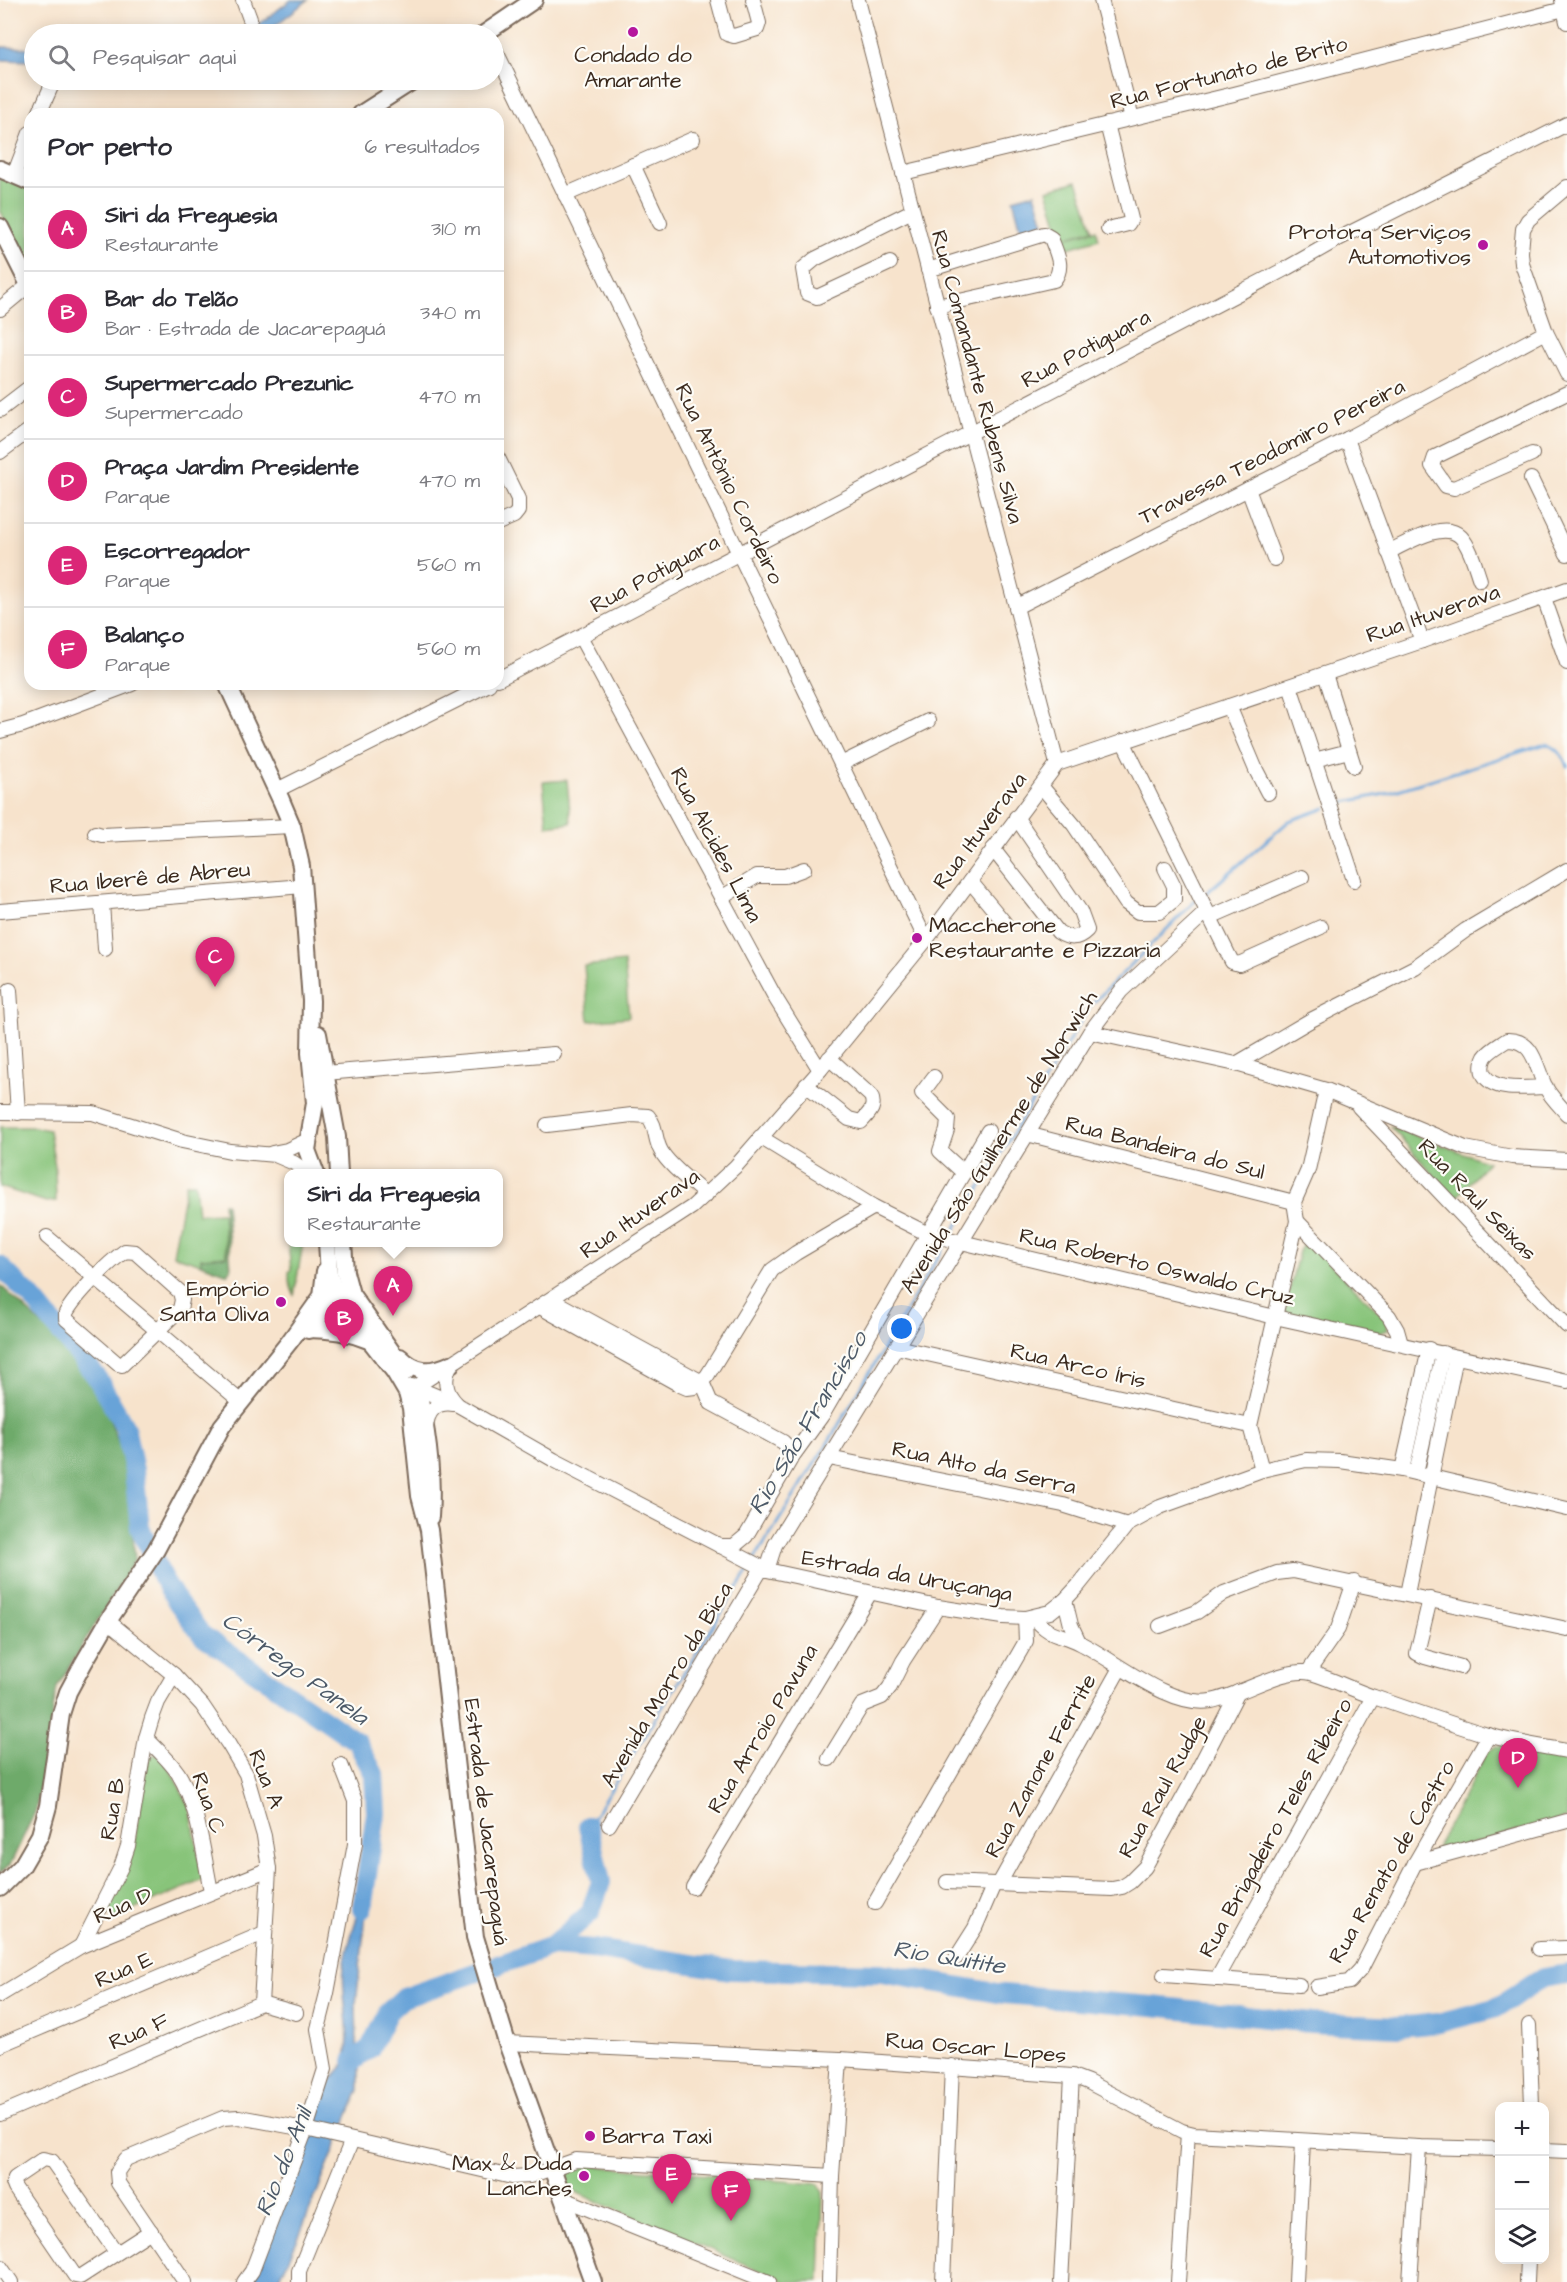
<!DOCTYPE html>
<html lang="pt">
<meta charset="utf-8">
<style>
body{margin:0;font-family:"Architects Daughter",sans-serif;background:#f2f2f3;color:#2b2b33}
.controls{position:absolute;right:18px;bottom:18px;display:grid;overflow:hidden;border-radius:12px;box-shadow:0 3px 15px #0003}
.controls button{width:54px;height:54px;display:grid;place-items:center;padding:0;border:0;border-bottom:2px solid #e1e1e2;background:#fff;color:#2b2b33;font:30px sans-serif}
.you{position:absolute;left:902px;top:1329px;width:21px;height:21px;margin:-15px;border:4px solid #fff;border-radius:50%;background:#1a73e8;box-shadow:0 0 0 9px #1a73e833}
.badge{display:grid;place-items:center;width:39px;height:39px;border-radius:50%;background:#db2777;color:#fff;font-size:20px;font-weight:700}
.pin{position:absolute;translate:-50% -50px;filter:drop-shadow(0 2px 3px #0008)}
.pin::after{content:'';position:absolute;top:32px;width:21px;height:18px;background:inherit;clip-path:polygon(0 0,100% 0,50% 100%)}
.popup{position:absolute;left:284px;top:1169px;width:219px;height:78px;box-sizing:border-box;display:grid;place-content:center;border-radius:12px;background:#fff;filter:drop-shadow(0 2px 4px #0005);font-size:20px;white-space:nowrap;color:#7c7c81}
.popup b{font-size:22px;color:#2b2b33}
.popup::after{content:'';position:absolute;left:50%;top:100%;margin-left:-12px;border:12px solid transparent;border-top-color:#fff}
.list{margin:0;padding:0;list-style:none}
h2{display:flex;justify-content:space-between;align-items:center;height:78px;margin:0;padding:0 24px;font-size:26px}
h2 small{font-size:20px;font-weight:400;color:#7c7c81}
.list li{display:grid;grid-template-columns:39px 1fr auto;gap:18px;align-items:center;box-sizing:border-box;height:84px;padding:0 24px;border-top:2px solid #e1e1e2}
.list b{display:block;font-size:22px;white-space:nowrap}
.list p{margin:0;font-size:20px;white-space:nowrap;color:#7c7c81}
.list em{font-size:20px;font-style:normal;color:#7c7c81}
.icon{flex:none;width:33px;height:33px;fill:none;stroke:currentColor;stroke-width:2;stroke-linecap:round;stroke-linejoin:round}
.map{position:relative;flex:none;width:1567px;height:2282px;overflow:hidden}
.search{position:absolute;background:#fff;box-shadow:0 3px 15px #0003;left:24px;top:24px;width:480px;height:66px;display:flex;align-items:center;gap:15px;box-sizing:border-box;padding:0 21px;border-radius:33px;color:#7c7c81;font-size:22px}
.panel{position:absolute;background:#fff;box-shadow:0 3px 15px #0003;left:24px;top:108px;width:480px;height:582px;border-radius:18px}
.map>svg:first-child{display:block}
.green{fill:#88c47a;stroke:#62774c;stroke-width:1.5}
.forest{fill:#6eaa6a;stroke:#546a44;stroke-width:1.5}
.water{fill:#68a3d8;stroke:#52667b;stroke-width:1.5}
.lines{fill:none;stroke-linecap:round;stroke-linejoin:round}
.stream{stroke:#68a3d8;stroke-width:3}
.river{stroke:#68a3d8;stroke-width:20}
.minor-casing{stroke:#7d6b5b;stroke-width:16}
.major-casing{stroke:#7d6b5b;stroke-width:20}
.minor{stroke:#fff;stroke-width:14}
.major{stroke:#fff;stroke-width:16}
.poi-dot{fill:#b5179e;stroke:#fdfcf7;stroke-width:2}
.labels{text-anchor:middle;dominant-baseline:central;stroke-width:4.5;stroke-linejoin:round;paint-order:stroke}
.poi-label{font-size:22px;fill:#3b2a1e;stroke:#fdfcf7;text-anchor:end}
.street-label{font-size:22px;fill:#3b2a1e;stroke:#fdfcf7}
.water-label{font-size:24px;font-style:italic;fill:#4d5a68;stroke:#fdfcf7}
</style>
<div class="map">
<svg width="1567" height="2282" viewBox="0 0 1567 2282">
<rect width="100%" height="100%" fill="#fdfcf7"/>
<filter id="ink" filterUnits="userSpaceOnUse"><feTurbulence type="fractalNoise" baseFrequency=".0167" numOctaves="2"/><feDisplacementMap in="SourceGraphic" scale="12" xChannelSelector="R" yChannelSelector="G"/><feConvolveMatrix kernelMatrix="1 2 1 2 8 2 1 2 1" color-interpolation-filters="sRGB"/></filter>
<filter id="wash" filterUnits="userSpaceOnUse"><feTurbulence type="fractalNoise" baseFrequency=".008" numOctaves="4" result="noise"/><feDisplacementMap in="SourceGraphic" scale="24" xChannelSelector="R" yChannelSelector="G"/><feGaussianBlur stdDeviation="1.35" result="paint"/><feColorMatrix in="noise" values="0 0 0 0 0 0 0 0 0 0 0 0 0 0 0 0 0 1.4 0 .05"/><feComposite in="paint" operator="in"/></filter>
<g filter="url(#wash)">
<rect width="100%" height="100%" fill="#f7e3cc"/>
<g class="green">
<polygon points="0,175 30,187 30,269 0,210"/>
<polygon points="1077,181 1093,229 1068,237 1096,230 1099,239 1065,249 1047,190"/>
<polygon points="567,780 571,823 547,826 543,782"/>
<polygon points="624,962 629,1017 589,1021 584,966"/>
<polygon points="1390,1126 1488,1162 1455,1199"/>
<polygon points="0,1127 34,1127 49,1130 55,1166 56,1201 46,1202 0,1187"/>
<polygon points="186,1183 195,1183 198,1214 223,1213 226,1257 201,1258 201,1264 173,1255"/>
<polygon points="288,1243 303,1243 294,1296 289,1281 289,1271 291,1270"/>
<polygon points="1303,1245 1311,1245 1386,1319 1388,1330 1379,1333 1285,1313 1285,1307 1299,1251"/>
<polygon points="1495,1746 1519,1747 1567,1757 1567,1818 1438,1853 1437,1846 1487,1752"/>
<polygon points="158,1754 163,1757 190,1807 203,1880 115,1918 110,1915 109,1908 133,1850 147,1762 151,1756"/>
<polygon points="574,2164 819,2184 823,2192 820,2281 787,2282 570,2190 561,2171"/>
</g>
<g class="forest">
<polygon points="223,1203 226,1203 231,1270 228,1271 228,1274 201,1264 201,1258 227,1256"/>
<polygon points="0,1285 51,1333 100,1394 127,1464 135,1559 57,1687 36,1810 10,1865 0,1873"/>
</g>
<g class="water">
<polygon points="291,0 308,0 264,34 236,34 260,23"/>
<polygon points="0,47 34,48 34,61 0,60"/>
<polygon points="1035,193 1044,223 1021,229 1013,199"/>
<path d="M367,1883V1904L356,2004L357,2048L359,2056V2090L300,2234L278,2282H249L332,2078C336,2074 342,2069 344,2064C354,2036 340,1998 344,1967C348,1938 360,1912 367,1883Z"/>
</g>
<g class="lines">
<g class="stream">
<path d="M1340,803L1385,794L1546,744C1559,749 1562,754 1567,766"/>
<polyline points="1204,895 1289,821 1326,808"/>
<polyline points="952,1234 1090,1006 1196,900"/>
<polyline points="754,1560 832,1436 947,1242"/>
<polyline points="588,1826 751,1566"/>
</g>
<g class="river">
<polyline points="0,1266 37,1303 96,1376 125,1427 134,1470 140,1528 162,1577 178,1603 202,1635 357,1742 374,1774 376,1813 362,1909"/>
<polyline points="552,1946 590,1913 601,1882 588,1826"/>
<polyline points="353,2061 370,2048 388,2012 403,1998 552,1946 594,1949 731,1970 881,1973 1003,1994 1153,2006 1312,2023 1398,2027 1438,2023 1496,2008 1543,1978 1567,1974"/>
</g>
</g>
</g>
<g filter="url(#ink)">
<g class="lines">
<defs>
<g id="minor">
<polyline points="243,0 250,19"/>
<polyline points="718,0 727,34 734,36 757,29 759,23 753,0"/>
<polyline points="858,0 1057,764"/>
<polyline points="1101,0 1132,118"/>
<polyline points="1562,0 1567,22"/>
<polyline points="494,47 926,940"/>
<polyline points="39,114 54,80"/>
<polyline points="1107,124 1131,219 1128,224 1108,229"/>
<polyline points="633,165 660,223"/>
<polyline points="903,173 1234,94 1564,9"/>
<polyline points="14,175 30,133"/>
<polyline points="1567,187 1528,220 1523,229 1521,252 1522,264 1546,332 1567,374"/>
<polyline points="565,195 693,139"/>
<polyline points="890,263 817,297 807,293 803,269 815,259 912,211"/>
<path d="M928,270L1044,234L1051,238C1056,252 1065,267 1054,280L937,306"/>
<polyline points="0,309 29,285"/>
<polyline points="0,410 30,387"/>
<polyline points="1347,439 1422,641"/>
<polyline points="0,452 30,430"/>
<polyline points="1532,454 1454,488 1446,486 1432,466 1435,457 1567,393"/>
<polyline points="498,458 518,499 518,511 514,516 498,523"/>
<polyline points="1531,479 1567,554"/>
<polyline points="1248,489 1274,559"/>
<path d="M1388,552C1406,544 1444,519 1461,537C1471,548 1475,566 1480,580"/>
<polyline points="1544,598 1567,663"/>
<polyline points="1016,607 1347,439 1546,332"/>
<polyline points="581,638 776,999 820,1070"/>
<polyline points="1325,674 1354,766"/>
<polyline points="498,679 1287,268 1340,238 1567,124"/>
<polyline points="1290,686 1354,880"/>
<polyline points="1229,706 1256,770 1268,793"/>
<polyline points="0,731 23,725 132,684"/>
<polyline points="1123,741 1232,962 1239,964 1321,927"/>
<polyline points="1314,760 1349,751"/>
<polyline points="841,764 928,721"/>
<polyline points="1041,786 1074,825 1126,903 1138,912 1159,912 1174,900 1174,886 1165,868"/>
<polyline points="277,790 489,684"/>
<polyline points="95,833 102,835 292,826"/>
<path d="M993,849L1058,932C1069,939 1077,940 1087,930L1080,911L1016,817"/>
<polyline points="970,881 1004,922"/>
<polyline points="721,898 757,876 785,876 804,869"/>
<polyline points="102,903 105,949"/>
<polyline points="0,911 303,886"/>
<polyline points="1210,917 1302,877"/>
<polyline points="10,990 18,1113"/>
<polyline points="1090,1032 1236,1064 1326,1090 1465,1148 1512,1157 1567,1160"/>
<polyline points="1236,1064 1311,1020 1415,967 1466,930 1567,870"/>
<polyline points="325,1073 554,1054"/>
<polyline points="934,1077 922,1093 948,1119 947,1130 940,1151 964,1173"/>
<path d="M806,1085L849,1119L861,1122C869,1113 876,1108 871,1096L829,1058"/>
<path d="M1546,1087C1528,1087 1495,1093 1484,1075C1481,1069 1482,1063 1485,1057C1490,1050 1500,1045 1507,1040C1535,1039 1536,1069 1546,1088C1551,1097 1560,1106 1567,1114"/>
<polyline points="1359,1107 1567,1326"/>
<polyline points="0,1112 93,1113 182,1141 230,1151 275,1155 294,1163 310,1174"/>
<path d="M547,1125L632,1115L648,1116C657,1126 654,1139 661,1151C669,1166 693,1183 706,1195"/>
<polyline points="1027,1134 1294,1202"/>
<polyline points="760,1137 874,1207 928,1234 1275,1317 1567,1381"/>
<polyline points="272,1153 287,1150 308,1140"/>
<polyline points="1297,1221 1389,1316 1397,1330 1401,1344"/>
<polyline points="47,1237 240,1401"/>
<path d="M125,1251L135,1252L180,1292L182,1300L180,1309L122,1365L118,1364L66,1319V1313C76,1295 108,1263 125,1251Z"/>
<polyline points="552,1300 702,1382 711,1403 783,1442 790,1449 792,1457"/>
<polyline points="540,1307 678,1384 687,1388 695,1387 707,1376 772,1270 796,1253 874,1207"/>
<polyline points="896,1347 1250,1426"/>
<path d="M451,1364C443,1379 445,1392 457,1404"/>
<polyline points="412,1386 458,1405 554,1460 767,1570 938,1607 1003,1617 1025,1618 1050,1612 1065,1600 1078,1586 1127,1525 1160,1507 1262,1470 1306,1460 1340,1461 1402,1470 1567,1509"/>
<polyline points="410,1400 416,1388 423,1382 692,1207 736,1166 820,1070 926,940 1057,764 1422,641 1567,589"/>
<path d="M426,1428C427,1411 436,1401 454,1404"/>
<polyline points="829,1458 1063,1505 1127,1525"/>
<polyline points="1262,1470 1250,1426 1297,1221 1294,1202 1308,1170 1326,1090"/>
<polyline points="1402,1470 1429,1349"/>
<polyline points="1416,1473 1443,1353"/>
<polyline points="720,1546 734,1546 746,1536 792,1457 823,1414 988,1131"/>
<polyline points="767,1570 775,1545 1090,1032 1121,991 1204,914"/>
<polyline points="1407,1594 1456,1357"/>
<polyline points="1430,1599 1417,1653 1425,1657 1461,1667"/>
<polyline points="1065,1600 1071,1625 1079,1642"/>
<path d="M1034,1617C1049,1637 1061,1633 1080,1643C1116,1661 1170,1708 1211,1701C1238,1697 1284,1666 1311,1673C1332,1679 1353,1690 1374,1697C1411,1710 1449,1723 1487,1735C1513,1742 1540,1746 1567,1751"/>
<polyline points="108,1621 174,1675 202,1705 229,1745 246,1774 264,1836 269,1869 261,2003"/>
<polyline points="1160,1626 1197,1612 1224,1593 1277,1573 1293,1571 1567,1629"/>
<polyline points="1308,1672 1338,1629 1354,1582"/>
<path d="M146,1738C157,1749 169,1760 178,1773C199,1807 203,1853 211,1891"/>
<polyline points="829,1759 862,1705 882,1697 890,1687 903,1661 938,1607"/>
<polyline points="609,1825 762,1568"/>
<polyline points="1415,1863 1567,1821"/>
<polyline points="947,1882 1112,1889 1122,1887 1130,1882 1145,1867 1190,1785 1238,1692"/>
<polyline points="999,1884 1120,1668"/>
<polyline points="693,1887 870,1593"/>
<polyline points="875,1903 1026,1641 1025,1618"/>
<polyline points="81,1946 121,1867 128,1846 146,1738 152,1718 158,1702 174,1675"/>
<polyline points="1539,1949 1567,1948"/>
<polyline points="956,1958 975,1928 994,1884"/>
<polyline points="1164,1975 1299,1985"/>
<polyline points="1217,1979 1373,1697"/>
<polyline points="1317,1987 1349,1982 1361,1969 1415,1863 1489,1735"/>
<polyline points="0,1995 81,1946 269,1869"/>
<polyline points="1529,2025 1532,2106"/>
<polyline points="507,2043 840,2059 1072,2076 1088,2082 1182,2131 1194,2134 1419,2147 1500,2149"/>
<polyline points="0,2045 264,1933"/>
<polyline points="0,2114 261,2003 296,2013"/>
<polyline points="1544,2150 1567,2151"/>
<polyline points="564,2199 769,2282"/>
<polyline points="116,2252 52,2161 43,2159 15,2178 13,2183 15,2188 75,2276 80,2277 151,2231"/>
<polyline points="0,2266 11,2282"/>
<polyline points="185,2282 118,2183 117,2172 126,2159 223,2118 239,2117 310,2130 512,2177 530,2176 576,2160 832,2176"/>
<polyline points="244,2282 252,2271 306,2129 325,2069 318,2029 327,1993 355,1844 355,1801 341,1765"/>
<polyline points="299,2282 299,2271 352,2140"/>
<polyline points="829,2282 832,2176 840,2059"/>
<polyline points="943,2282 952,2066"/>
<polyline points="1061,2282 1072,2076"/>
<polyline points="1178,2282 1188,2133"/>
<polyline points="1296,2282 1303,2141"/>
<polyline points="1410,2282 1419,2147"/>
<polyline points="1527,2282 1528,2260"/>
</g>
<g id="major">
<polyline points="484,34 534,0"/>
<polyline points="361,114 414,80"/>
<polyline points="0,169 30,182"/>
<polyline points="0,227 30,287"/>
<polyline points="227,684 281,800 292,826 301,866 311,1001 310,1053 315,1103 307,1150 316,1174"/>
<polyline points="318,1034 337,1137 339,1174"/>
<polyline points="327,1242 329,1274 337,1298 394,1371 407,1393 411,1408 420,1496 429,1530 475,1937 507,2043 593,2282"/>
<polyline points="343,1242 345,1272 351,1294 406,1372"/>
<path d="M308,1329C329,1329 349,1332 368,1340"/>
<polyline points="308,1330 342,1290"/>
<path d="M400,1357C417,1374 431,1373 451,1364"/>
<path d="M420,1400C428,1438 433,1478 430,1517"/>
<polyline points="0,1888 22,1866 40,1835 48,1806 61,1714 68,1692 83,1664 108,1621 156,1550 222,1426 290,1341 322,1296 325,1271"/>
</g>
</defs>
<use href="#minor" class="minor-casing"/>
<use href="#major" class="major-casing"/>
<use href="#minor" class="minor"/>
<use href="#major" class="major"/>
</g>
</g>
<g class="poi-dot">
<circle cx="633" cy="32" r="6"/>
<circle cx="1483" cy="245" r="6"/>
<circle cx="917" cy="938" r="6"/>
<circle cx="281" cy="1302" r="6"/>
<circle cx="590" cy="2136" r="6"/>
<circle cx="584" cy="2176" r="6"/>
</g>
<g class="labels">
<g class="poi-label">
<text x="633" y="55" text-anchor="middle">Condado do<tspan x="633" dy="25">Amarante</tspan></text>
<text x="1471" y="232">Protorq Serviços<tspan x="1471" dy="25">Automotivos</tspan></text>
<text x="929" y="925" text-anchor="start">Maccherone<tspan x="929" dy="25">Restaurante e Pizzaria</tspan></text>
<text x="269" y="1289">Empório<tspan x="269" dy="25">Santa Oliva</tspan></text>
<text x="602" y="2136" text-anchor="start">Barra Taxi</text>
<text x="572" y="2163">Max &amp; Duda<tspan x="572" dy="25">Lanches</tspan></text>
</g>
<g class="street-label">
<text transform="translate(1229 73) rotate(-14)">Rua Fortunato de Brito</text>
<text transform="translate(1086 349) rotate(-28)">Rua Potiguara</text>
<text transform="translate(977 377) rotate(75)">Rua Comandante Rubens Silva</text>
<text transform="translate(1272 452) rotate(-27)">Travessa Teodomiro Pereira</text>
<text transform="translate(729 484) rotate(64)">Rua Antônio Cordeiro</text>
<text transform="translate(655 574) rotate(-28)">Rua Potiguara</text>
<text transform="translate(1433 614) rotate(-19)">Rua Ituverava</text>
<text transform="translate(980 831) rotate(-53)">Rua Ituverava</text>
<text transform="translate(716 845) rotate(62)">Rua Alcides Lima</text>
<text transform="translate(150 878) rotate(-5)">Rua Iberê de Abreu</text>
<text transform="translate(999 1142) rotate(-58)">Avenida São Guilherme de Norwich</text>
<text transform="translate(1165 1148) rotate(14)">Rua Bandeira do Sul</text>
<text transform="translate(1477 1200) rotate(46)">Rua Raul Seixas</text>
<text transform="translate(640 1214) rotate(-35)">Rua Ituverava</text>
<text transform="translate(1157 1267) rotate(13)">Rua Roberto Oswaldo Cruz</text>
<text transform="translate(1078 1366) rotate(13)">Rua Arco Íris</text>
<text transform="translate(984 1468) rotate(12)">Rua Alto da Serra</text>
<text transform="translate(907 1576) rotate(10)">Estrada da Uruçanga</text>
<text transform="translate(667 1685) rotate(-59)">Avenida Morro da Bica</text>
<text transform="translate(763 1729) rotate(-59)">Rua Arroio Pavuna</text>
<text transform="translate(1041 1766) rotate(-61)">Rua Zanone Ferrite</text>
<text transform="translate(266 1779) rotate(68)">Rua A</text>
<text transform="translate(1163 1787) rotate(-61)">Rua Raul Rudge</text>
<text transform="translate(208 1803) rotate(71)">Rua C</text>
<text transform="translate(113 1809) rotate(-80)">Rua B</text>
<text transform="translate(486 1822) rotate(83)">Estrada de Jacarepaguá</text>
<text transform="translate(1276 1828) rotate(-61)">Rua Brigadeiro Teles Ribeiro</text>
<text transform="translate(1392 1862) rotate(-60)">Rua Renato de Castro</text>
<text transform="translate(123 1906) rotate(-23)">Rua D</text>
<text transform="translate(124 1970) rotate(-23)">Rua E</text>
<text transform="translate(139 2032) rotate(-23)">Rua F</text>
<text transform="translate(976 2048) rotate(5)">Rua Oscar Lopes</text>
</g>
<g class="water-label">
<text transform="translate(808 1423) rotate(-59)">Rio São Francisco</text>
<text transform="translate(295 1669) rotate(36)">Córrego Panela</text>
<text transform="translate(949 1958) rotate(9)">Rio Quitite</text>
<text transform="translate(284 2162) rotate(-68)">Rio do Anil</text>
</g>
</g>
</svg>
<div class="controls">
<button>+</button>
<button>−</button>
<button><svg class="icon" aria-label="layers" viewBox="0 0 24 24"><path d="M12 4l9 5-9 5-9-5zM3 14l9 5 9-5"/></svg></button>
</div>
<div class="you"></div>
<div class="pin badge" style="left:393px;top:1316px">A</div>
<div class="popup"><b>Siri da Freguesia</b>Restaurante</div>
<div class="pin badge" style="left:344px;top:1349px">B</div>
<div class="pin badge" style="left:215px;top:987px">C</div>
<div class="pin badge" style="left:1518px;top:1788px">D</div>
<div class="pin badge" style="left:672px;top:2204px">E</div>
<div class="pin badge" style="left:731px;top:2221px">F</div>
<div class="search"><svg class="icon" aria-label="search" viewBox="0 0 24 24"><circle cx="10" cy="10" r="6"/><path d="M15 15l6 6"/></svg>Pesquisar aqui</div>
<section class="panel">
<h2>Por perto<small>6 resultados</small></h2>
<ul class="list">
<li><span class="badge">A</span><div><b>Siri da Freguesia</b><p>Restaurante</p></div><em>310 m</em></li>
<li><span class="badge">B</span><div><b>Bar do Telão</b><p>Bar · Estrada de Jacarepaguá</p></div><em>340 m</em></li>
<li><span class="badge">C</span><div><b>Supermercado Prezunic</b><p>Supermercado</p></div><em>470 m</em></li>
<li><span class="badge">D</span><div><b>Praça Jardim Presidente</b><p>Parque</p></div><em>470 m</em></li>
<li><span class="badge">E</span><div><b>Escorregador</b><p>Parque</p></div><em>560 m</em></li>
<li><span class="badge">F</span><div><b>Balanço</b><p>Parque</p></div><em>560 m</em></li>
</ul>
</section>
</div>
